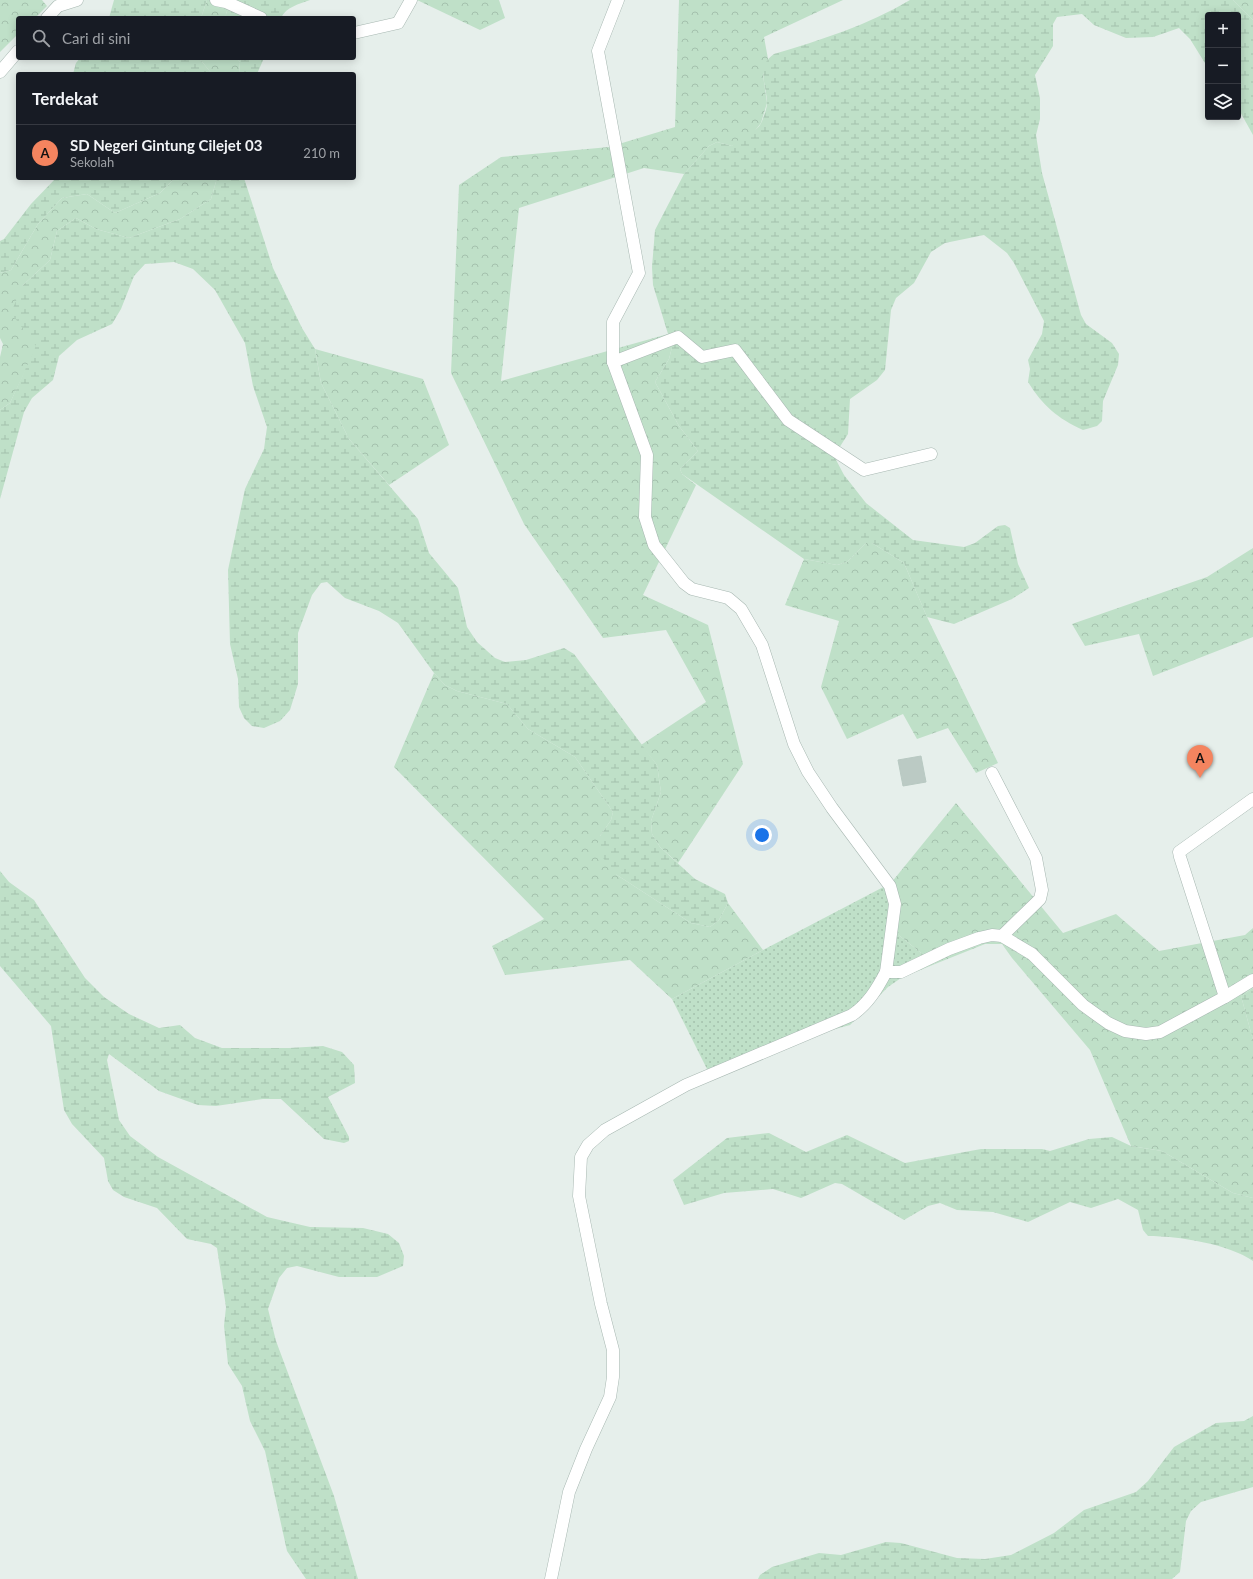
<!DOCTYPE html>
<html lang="id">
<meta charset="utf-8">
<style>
body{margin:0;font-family:Lato,sans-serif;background:#242831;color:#f1f3f6}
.controls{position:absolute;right:12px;top:12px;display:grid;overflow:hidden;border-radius:4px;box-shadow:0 2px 10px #0003}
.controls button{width:36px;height:36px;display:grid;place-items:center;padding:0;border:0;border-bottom:1px solid #363941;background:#171b24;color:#f1f3f6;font:20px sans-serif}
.you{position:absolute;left:762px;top:835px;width:14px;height:14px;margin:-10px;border:3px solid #fff;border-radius:50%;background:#1a73e8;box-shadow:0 0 0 6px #1a73e833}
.badge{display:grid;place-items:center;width:26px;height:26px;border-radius:50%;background:#f4845f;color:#111;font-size:13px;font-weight:700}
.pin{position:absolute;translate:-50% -33px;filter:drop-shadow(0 1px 2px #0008)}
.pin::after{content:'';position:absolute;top:21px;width:14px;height:12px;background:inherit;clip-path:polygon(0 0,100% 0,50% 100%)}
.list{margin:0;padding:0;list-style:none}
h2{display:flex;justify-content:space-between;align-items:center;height:52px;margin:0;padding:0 16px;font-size:17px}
h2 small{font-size:13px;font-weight:400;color:#9ea1a6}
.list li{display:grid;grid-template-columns:26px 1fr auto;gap:12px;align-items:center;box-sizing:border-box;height:56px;padding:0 16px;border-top:1px solid #363941}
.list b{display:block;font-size:15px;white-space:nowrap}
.list p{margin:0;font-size:13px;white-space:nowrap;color:#9ea1a6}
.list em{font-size:13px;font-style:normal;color:#9ea1a6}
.icon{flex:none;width:22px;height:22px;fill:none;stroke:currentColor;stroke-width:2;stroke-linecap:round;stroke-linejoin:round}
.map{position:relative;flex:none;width:1253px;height:1579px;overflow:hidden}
.search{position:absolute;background:#171b24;box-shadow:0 2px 10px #0003;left:16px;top:16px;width:340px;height:44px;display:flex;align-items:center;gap:10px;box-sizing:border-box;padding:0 14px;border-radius:4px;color:#9ea1a6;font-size:15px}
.panel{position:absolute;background:#171b24;box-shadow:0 2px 10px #0003;left:16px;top:72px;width:340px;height:108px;border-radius:4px}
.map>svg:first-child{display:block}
.grass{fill:url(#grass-dots)}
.forest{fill:url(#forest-crowns)}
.wetland{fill:url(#wetland-marsh)}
.building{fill:#bbcac4;stroke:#b8c9c2}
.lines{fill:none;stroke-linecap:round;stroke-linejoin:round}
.street-casing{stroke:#a8b8b2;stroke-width:13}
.street{stroke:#fff;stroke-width:12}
</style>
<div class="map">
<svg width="1253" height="1579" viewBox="0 0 1253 1579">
<defs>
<pattern id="grass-dots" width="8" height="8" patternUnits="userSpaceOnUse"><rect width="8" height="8" fill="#bfe0c8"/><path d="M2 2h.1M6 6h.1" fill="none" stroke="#a4c1ad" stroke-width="1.8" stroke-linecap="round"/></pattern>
<pattern id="forest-crowns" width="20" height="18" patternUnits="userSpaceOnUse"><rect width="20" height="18" fill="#bfe0c8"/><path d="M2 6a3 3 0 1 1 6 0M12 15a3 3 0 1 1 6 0" fill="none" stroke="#a4c1ad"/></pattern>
<pattern id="wetland-marsh" width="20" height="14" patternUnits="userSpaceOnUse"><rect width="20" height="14" fill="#bfe0c8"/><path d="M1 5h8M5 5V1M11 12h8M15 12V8" fill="none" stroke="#a4c1ad"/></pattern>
</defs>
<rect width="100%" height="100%" fill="#e6efeb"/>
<polygon class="grass" points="891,883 891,929 935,964 901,978 888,987 850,1025 751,1052 711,1077 672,999 763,950"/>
<g class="forest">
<polygon points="0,0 42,0 47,6 35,18 18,18 18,34 0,52"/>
<polygon points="207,0 230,0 225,18 201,18"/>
<polygon points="417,0 499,0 505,18 480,30"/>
<polygon points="679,0 843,0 764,37 768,59 763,75 767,103 761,123 754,132 732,146 717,142 709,146 684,174 644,168 519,208 501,381 668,334 672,347 669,359 655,382 679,426 698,451 680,469 682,474 696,485 643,595 708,625 743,764 678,863 660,847 652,834 651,821 661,792 657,765 641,745 706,702 666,630 603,638 524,524 451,373 459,185 501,157 609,147 675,127"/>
<polygon points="1233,0 1253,0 1253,20"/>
<polygon points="199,58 237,58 240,62 239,74 212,74"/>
<polygon points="175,178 217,178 211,199 180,219 129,238 96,229 76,218 57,231 50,260 22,286 37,346 10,403 0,410 0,357 3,344 0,338 0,273 11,270 38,224 62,198 87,194 115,213 160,193"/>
<polygon points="315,349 423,379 449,445 389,485 349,439 321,383"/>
<polygon points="866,543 872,543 904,563 927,617 998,763 976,773 948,728 917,739 903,714 847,739 821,687 839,621 785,605 804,559 837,565 847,562"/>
<polygon points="1253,548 1253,637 1153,676 1139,634 1085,646 1072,624 1207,577"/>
<polygon points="434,673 445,685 457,691 507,704 528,729 575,757 613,812 611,820 600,836 617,875 691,923 710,927 719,920 728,903 763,950 672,999 630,960 505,975 492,946 544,919 394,767"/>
<polygon points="956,803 1063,933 1116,914 1159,951 1245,935 1253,928 1253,988 1241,996 1253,1040 1253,1198 1233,1193 1162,1151 1131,1146 1090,1050 1012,958 1002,944 985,944 935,964 891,929 891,883"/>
</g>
<g class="wetland">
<polygon points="114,0 207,0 201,18 109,18"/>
<path d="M230,0H310C299,4 286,7 281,18H225Z"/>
<path d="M910,0H1233L1253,20V135L1238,108V15H1208V68L1190,39L1179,28L1153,37L1126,38L1094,25L1082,14L1057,17L1053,24V46L1035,75L1040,98V119L1036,135L1042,173L1081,315L1086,324L1112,343L1119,354L1118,365L1103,401L1102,421L1097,426L1083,430C1057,418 1043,406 1028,382L1030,369L1028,360L1042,334L1044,321L1014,263L1007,253L984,235L945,243L931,252L914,283L896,298L891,310L885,370L877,380L850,399L848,434L834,456L844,475L866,503L913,540L964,547L975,543L998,526L1005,525L1010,528L1018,564L1029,588L1012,599L954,624L927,617L904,563L872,543H866L847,562L837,565L804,559L682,474L680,469L698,451L679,426L655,382L669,359L672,347L653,285L652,267L655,230L684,174L709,146L717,142L732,146C740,136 757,134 762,121C764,116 767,108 767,103C767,85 755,67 774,54C821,40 868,25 910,0Z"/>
<polygon points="80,58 199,58 212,74 73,74 76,63"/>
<polygon points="237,58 264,58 257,74 239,74 240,62"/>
<polygon points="56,178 175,178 160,193 115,213 87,194 62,198 38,224 11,270 0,273 0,241 4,239 31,204"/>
<polygon points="217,178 244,178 273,268 302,328 315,349 321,383 349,439 418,519 429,553 458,588 467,627 477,642 495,658 505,662 526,660 564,648 574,654 657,765 661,792 651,821 652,834 660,847 695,879 725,894 728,903 719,920 710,927 691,923 617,875 603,858 598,843 600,836 611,820 613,812 575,757 528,729 507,704 457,691 445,685 434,673 398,623 379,611 345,598 327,582 321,583 312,595 298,633 298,684 290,710 280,721 264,728 252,726 244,718 239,707 238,679 230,644 228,570 245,489 264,449 267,427 253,386 245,343 215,290 193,269 174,262 145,264 134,276 121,309 112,324 77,340 59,356 53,380 32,398 24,412 0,499 0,410 10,403 36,346 11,313 22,286 50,260 57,231 76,218 96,229 129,238 180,219 211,199"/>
<polygon points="0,871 9,882 34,900 85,978 104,997 129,1014 159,1028 180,1025 195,1038 222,1048 289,1048 323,1046 342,1052 354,1065 355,1083 328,1097 349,1137 349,1141 344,1143 324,1139 281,1099 263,1099 216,1106 198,1105 159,1091 109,1054 107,1060 119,1120 130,1136 158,1157 267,1217 310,1227 363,1228 388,1234 399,1243 404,1256 403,1266 377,1277 339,1277 297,1266 287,1268 279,1278 268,1309 276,1341 334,1496 358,1579 306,1579 287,1551 265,1451 250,1421 242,1386 228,1364 224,1326 226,1307 217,1248 211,1244 187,1239 157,1208 124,1197 113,1190 108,1181 104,1158 72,1124 64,1110 51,1026 0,966"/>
<polygon points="1253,988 1253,1040 1241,996"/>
<path d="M769,1133L806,1152L847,1135L905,1163L981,1149H1042L1050,1151L1089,1139L1112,1137L1131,1146L1162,1151L1233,1193L1253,1198V1261C1229,1244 1178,1236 1148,1236L1143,1230L1138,1210L1118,1199L1091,1208L1070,1202L1028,1222L993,1212L957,1210L940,1203L928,1206L904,1220L842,1184L835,1183L801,1198L773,1189L724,1193L684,1205L673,1180L727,1138Z"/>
<polygon points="1253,1416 1253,1487 1201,1502 1191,1511 1186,1521 1180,1572 1172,1579 758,1579 760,1575 772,1567 819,1553 841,1555 886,1542 901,1543 957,1558 985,1559 1011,1555 1054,1533 1084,1510 1136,1492 1148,1481 1174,1447 1216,1423 1244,1421"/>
</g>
<polygon class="building" points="921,756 926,782 903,786 898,760"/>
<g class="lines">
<defs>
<g id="street">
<polyline points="216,0 226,2 261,18"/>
<polyline points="618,0 598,51 639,273 613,322 613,362 647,455 645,517 654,545 684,583 692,589 728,598 741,609 762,645 794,744 808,772 832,808 890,886 895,904 886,972"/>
<polyline points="47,18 58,6 77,0"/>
<polyline points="354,33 398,23 411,0"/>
<polyline points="0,72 18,51"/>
<polyline points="613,362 678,337 702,357 735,350 788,420 864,470 931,454"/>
<polyline points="992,773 1036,858 1042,890 1040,899 1002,936"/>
<polyline points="1225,997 1180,857 1179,852 1253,799"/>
<path d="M551,1579L569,1492L586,1449L610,1397L613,1377V1350L601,1304L579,1196L581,1157L588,1145L605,1130L686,1085L852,1015C868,1004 877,989 886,972H901L949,949L979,938L992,935L1002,936L1032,954L1083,1005L1108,1023L1125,1031L1146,1034L1160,1032L1225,997L1253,980"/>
</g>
</defs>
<use href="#street" class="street-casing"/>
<use href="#street" class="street"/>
</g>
</svg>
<div class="controls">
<button>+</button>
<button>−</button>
<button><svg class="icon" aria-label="layers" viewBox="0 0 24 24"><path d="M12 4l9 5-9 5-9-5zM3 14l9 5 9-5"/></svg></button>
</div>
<div class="you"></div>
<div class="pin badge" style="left:1200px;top:778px">A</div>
<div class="search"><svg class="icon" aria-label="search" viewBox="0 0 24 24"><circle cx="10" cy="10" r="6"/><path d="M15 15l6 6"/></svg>Cari di sini</div>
<section class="panel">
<h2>Terdekat<small></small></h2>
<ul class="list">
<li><span class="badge">A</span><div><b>SD Negeri Gintung Cilejet 03</b><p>Sekolah</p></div><em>210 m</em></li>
</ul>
</section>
</div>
